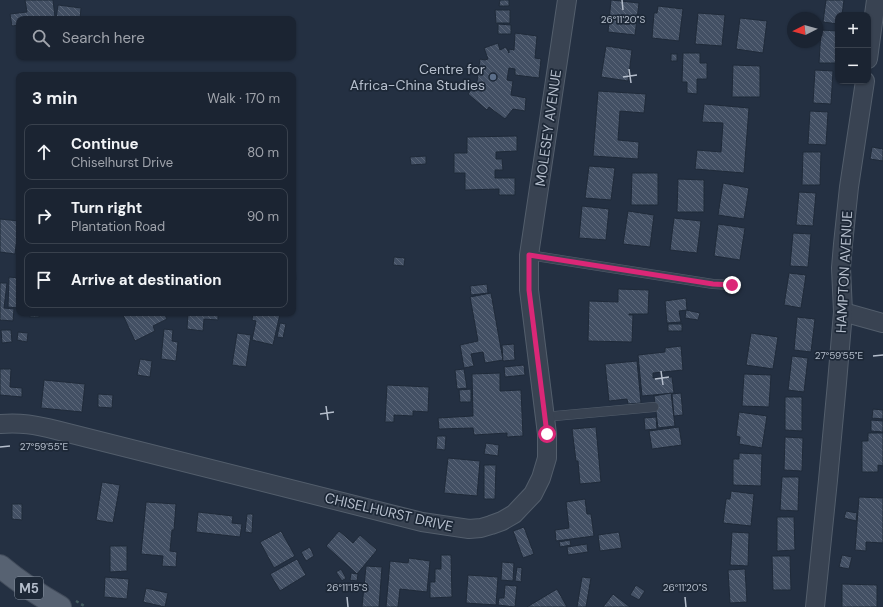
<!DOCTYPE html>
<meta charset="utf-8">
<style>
body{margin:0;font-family:"DM Sans",sans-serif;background:#242c3a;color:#f1f3f6}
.controls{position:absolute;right:12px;top:12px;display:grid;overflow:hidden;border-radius:8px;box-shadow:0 1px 3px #0004}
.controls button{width:36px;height:36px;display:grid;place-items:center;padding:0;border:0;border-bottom:1px solid #39414d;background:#1b2432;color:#f1f3f6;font:20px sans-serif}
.compass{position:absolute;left:787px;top:12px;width:36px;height:36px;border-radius:50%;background:#1b2432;box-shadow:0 1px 3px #0004;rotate:264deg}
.stop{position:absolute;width:12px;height:12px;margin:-9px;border:3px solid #db2777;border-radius:50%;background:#fff}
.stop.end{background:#db2777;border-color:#fff;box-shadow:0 1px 4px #0008}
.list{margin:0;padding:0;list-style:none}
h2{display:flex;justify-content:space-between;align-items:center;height:52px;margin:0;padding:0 16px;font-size:17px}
h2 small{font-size:13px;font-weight:400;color:#a0a4ac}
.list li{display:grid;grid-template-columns:26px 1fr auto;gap:12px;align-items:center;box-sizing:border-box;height:56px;margin:0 8px 8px;padding:0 8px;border:1px solid #39414d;border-radius:8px}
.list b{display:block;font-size:15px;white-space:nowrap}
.list p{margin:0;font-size:13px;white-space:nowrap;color:#a0a4ac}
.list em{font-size:13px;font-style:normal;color:#a0a4ac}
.icon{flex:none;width:22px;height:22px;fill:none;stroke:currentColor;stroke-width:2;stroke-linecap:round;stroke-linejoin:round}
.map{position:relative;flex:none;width:883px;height:607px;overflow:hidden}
.search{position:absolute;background:#1b2432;box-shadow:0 1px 3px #0004;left:16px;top:16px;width:280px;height:44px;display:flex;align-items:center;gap:10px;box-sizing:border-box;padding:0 14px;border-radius:8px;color:#a0a4ac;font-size:15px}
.panel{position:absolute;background:#1b2432;box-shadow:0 1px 3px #0004;left:16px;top:72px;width:280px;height:244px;border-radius:8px}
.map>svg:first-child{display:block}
.building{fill:url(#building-back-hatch);stroke:#1f2a39}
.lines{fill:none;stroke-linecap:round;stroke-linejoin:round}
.service-casing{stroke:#535e6c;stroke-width:10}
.minor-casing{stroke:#535e6c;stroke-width:20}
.primary-casing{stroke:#424c5b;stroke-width:24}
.path{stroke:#445c60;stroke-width:2.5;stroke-dasharray:3 3;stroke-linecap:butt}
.service{stroke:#394352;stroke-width:9}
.minor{stroke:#394352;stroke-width:18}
.primary{stroke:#576272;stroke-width:22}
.route{stroke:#db2777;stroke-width:5}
.ticks{fill:none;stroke:#b5becc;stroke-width:1.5}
.service-dot{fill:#5c6f8a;stroke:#1d2837;stroke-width:1.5}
.labels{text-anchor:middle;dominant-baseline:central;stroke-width:3.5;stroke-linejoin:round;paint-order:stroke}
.shield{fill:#1d2837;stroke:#87919f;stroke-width:1}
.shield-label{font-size:13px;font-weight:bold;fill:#b5becc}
.poi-label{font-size:14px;fill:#b5becc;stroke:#1d2837;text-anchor:end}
.street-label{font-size:14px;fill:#b5becc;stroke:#1d2837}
.ticks-label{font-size:10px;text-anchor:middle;fill:#b5becc;stroke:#1d2837;stroke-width:3.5;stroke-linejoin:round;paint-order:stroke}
</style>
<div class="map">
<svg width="883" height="607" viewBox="0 0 883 607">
<defs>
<pattern id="building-back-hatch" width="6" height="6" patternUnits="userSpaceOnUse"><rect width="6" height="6" fill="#435064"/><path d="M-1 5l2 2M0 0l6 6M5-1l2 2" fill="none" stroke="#5c6779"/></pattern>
</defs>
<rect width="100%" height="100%" fill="#243042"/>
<g class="building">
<polygon points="25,0 53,0 55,17 40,19 19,19 19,25 12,26 10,14 27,12"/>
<polygon points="500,0 509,0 509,6 499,6"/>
<polygon points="611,0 639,3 635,35 608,32"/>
<polygon points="826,0 844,0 842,15 838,15 838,24 823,22"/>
<polygon points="58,5 81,8 80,19 56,19"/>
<polygon points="658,6 683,9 679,41 652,38 654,13 657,13"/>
<polygon points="495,10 510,10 510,23 496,23"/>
<polygon points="698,13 725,15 722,46 695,44"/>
<polygon points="740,18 767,21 763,53 736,49"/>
<polygon points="498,24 511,25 511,34 498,34"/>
<polygon points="821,30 838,31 837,63 819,63"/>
<polygon points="515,33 537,36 535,58 541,59 539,78 515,75 515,69 509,68 507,80 513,81 511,95 526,98 525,111 513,109 505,119 489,107 487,110 468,94 477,82 480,59 485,60 488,59 484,48 498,43 500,50 506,47 509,53 509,49 514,50"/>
<polygon points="606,46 632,50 628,81 601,77"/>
<polygon points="683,53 700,53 700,63 707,63 707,79 697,79 697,94 687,93 687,82 682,82"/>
<rect x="671" y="54" width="6" height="7"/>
<polygon points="733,65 760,66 760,97 732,97"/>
<polygon points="815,70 833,71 831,104 813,103"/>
<polygon points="598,91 646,94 644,113 620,111 618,140 639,142 638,159 593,156"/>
<polygon points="704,104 749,108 744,173 695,169 697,150 721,152 723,123 702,122"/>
<polygon points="810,111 828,112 826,145 808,144"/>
<polygon points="517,136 517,151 496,152 496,159 502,159 503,170 495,170 495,178 515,178 515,195 499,195 499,189 465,190 465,173 454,173 454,153 467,153 467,137"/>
<polygon points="872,147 883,149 883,161 870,159"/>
<polygon points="803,152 821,152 820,185 802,185"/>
<polygon points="426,156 426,164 411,165 410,157"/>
<polygon points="589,166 615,168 611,200 585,198"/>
<polygon points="632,173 658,173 658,205 631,205"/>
<polygon points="678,179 704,180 704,212 677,212"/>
<polygon points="723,183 749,188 744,219 718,215"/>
<polygon points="799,192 816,193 813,226 796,225"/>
<polygon points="582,206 609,209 606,240 579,238"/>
<polygon points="628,211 654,215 650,247 623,244"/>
<polygon points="674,218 701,221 697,253 670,250"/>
<polygon points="0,219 19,221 15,254 0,252"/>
<polygon points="718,224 745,228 740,260 714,256"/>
<polygon points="793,233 811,234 808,267 790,266"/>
<polygon points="394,257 405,258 404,266 393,265"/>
<polygon points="293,263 295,263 296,280 293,280"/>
<polygon points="789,273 806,275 801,308 784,305"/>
<polygon points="9,277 19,278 19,308 8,307"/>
<polygon points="0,283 7,283 4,308 14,309 13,321 0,320"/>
<polygon points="487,284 488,293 471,295 470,286"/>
<polygon points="618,289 649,290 648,314 629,314 629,315 633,315 632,342 588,341 589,301 618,302"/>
<polygon points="491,293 503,360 485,363 483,352 471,354 474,366 464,368 460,345 478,341 470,297"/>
<polygon points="686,298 687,310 679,311 681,322 667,323 665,301"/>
<polygon points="686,310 700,313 698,320 685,318"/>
<rect x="30" y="313" width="9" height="4"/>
<polygon points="122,313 164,313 167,319 153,326 155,331 135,341"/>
<polygon points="188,313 218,313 218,320 204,319 203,331 187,329"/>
<polygon points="253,313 280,314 273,345 252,340 256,321 252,320"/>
<polygon points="797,317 815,319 811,352 794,350"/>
<polygon points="280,323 286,324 283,338 277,337"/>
<rect x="668" y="324" width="14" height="7"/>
<polygon points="164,329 173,330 172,341 178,342 176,361 161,359"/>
<polygon points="1,330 11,330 12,342 2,343"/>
<polygon points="18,332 28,333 27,342 17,340"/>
<polygon points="237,333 251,335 246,367 232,365"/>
<polygon points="751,333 778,337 773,369 746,365"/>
<polygon points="514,344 515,360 503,361 502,345"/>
<polygon points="681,346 683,370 653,373 653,378 672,377 674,393 642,396 638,355 665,352 665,348"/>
<polygon points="792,356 808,358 804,392 788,390"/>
<polygon points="140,359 152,361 150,377 137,375"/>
<polygon points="637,361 641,403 628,404 627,399 609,401 605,364"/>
<polygon points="524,365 525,375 505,377 504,367"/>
<polygon points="0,369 11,369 10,387 22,388 22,397 0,395"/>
<polygon points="464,369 467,388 457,389 455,370"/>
<polygon points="500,373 500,391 521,390 523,436 507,437 507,433 474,435 473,428 439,429 438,418 473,416 472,374"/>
<polygon points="744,374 771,375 769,407 742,406"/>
<polygon points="44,380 85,384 82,412 41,408"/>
<polygon points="387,385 429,387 428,412 413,411 413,416 394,415 394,422 385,422"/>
<polygon points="471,389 471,402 460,402 459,390"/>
<polygon points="671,393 675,426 658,428 654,396"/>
<polygon points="681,393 683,415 674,416 672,394"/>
<polygon points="98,394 113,395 112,408 98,407"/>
<polygon points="785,397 802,397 802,431 785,430"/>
<polygon points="873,409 883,410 883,419 872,418"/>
<polygon points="739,412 767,416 762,448 739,444 740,437 736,436"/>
<polygon points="656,417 657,429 645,430 644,418"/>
<polygon points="871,420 883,421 883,432 871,431"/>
<polygon points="596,427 601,482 580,484 578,461 576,461 572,429"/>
<polygon points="679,427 682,445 652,449 649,431"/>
<polygon points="868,433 883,433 883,466 878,465 878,472 862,472 862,441 868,441"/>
<polygon points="437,436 446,436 445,450 436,449"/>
<polygon points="785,437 803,438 802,471 784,470"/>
<polygon points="486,443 499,445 498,456 484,454"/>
<polygon points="739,453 762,454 761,486 733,485 733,459 739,459"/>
<polygon points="448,458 480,461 477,496 444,493"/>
<polygon points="484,465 496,465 495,499 484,499"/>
<polygon points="782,477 799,477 798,511 780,510"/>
<polygon points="102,482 120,485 113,523 96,520"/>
<polygon points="731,491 754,494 751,526 723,523 726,499 730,499"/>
<polygon points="859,497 883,498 883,543 866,542 866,551 855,550"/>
<polygon points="585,499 587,514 591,514 594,536 556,541 555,530 569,528 566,502"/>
<polygon points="146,502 176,504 174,530 172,530 170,551 177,552 176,567 162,566 163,556 141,554"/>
<polygon points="12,504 22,504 22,520 12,519"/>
<polygon points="846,511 857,513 856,521 844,518"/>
<polygon points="198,512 233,516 232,523 242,524 240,537 196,532"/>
<polygon points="247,514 253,514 252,533 245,532"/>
<polygon points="777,517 794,517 795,550 777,551"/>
<polygon points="524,527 534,554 523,558 513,531"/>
<polygon points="281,531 295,556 274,568 260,542"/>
<polygon points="339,531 353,543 360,535 377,550 357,574 326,546"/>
<polygon points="619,532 622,548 600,551 598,535"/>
<polygon points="732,532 749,533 748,566 730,565"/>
<polygon points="570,540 571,545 560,547 559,542"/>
<polygon points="587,544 588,552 568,555 567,547"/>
<polygon points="110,546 127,546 127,571 110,572"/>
<polygon points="310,547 314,556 306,561 301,552"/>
<polygon points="441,555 451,555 452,597 430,598 430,582 435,582 435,569 441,569"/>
<polygon points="842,555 852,557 849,569 839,567"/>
<polygon points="772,556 790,556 791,590 773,590"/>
<polygon points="409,558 430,561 427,592 400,589 398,607 386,607 390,561 408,563"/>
<polygon points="297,559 306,575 280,591 270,574"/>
<polygon points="502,562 514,563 513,581 501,580"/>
<polygon points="366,566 382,567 379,607 362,607"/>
<polygon points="517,567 522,568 521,582 515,581"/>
<polygon points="341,569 346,578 342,581 336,572"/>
<polygon points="745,569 747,602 730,603 728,570"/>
<polygon points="351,573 358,574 357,581 350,580"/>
<polygon points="468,575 498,577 496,605 466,603"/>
<polygon points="105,577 129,579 127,599 104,597"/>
<polygon points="582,577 591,578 586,607 577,607"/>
<polygon points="842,584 877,585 877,607 842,607"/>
<polygon points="505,585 517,586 515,607 498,605 499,598 504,598"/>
<polygon points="636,585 645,591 639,600 630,595"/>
<polygon points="146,588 168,593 165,607 143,602"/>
<polygon points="557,589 567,607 527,607"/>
<polygon points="613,594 630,607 603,607"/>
</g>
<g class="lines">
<defs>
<g id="service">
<polyline points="529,255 713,284 732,285"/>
<polyline points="544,417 654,407"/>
</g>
<g id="minor">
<polyline points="868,59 876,0"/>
<polyline points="843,312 883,323"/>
<path d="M0,424C20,422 36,425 56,430L422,522L469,529L481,528L491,525L502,521L514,514L533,494L541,478L547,458V434L529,290V255L567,0"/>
<polyline points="815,607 828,480 837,383 843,312 841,268 843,244 849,187 865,81"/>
</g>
<path id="primary" d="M0,566C19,582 39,595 60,607"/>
</defs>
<use href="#service" class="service-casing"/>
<use href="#minor" class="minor-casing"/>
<use href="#primary" class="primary-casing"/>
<polyline class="path" points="76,601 86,607"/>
<use href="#service" class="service"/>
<use href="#minor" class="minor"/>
<use href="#primary" class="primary"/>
</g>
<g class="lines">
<polyline class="route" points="547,434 529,290 529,255 713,284 732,285"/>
</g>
<path class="ticks" d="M622,0L623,10M629,69L631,83M623,77L637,75M873,356L883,355M661,371L663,385M655,379L669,377M326,406L328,420M320,414L334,412M0,447L10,446M347,597L348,607M685,597L686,607"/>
<circle class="service-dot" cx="493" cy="77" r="4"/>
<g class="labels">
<rect class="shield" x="15" y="577" width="28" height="22" rx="3"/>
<g class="shield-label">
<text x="29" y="588">M5</text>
</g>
<g class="poi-label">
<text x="485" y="69">Centre for<tspan x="485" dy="16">Africa-China Studies</tspan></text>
</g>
<g class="street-label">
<text transform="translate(548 128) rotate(-82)">MOLESEY AVENUE</text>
<text transform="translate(844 272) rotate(-87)">HAMPTON AVENUE</text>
<text transform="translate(389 512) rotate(13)">CHISELHURST DRIVE</text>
</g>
</g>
<g class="ticks-label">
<text x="623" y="23">26°11'20"S</text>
<text x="839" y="359">27°59'55"E</text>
<text x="44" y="450">27°59'55"E</text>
<text x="347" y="591">26°11'15"S</text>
<text x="685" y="591">26°11'20"S</text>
</g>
</svg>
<div class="controls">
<button>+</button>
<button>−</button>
</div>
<svg class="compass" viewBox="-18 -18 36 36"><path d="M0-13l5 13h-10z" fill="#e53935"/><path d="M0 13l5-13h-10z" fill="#a0a4ac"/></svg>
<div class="stop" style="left:547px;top:434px"></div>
<div class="stop end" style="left:732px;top:285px"></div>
<div class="search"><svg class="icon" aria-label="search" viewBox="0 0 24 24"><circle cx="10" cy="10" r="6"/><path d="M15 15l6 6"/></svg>Search here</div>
<section class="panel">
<h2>3 min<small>Walk · 170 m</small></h2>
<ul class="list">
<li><svg class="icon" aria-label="ahead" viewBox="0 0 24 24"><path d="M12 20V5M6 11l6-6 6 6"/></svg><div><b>Continue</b><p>Chiselhurst Drive</p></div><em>80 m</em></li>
<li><svg class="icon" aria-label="right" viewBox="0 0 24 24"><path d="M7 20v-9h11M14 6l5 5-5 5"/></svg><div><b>Turn right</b><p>Plantation Road</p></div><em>90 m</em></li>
<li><svg class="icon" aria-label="arrive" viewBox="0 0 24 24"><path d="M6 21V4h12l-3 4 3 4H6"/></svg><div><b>Arrive at destination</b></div></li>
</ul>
</section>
</div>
